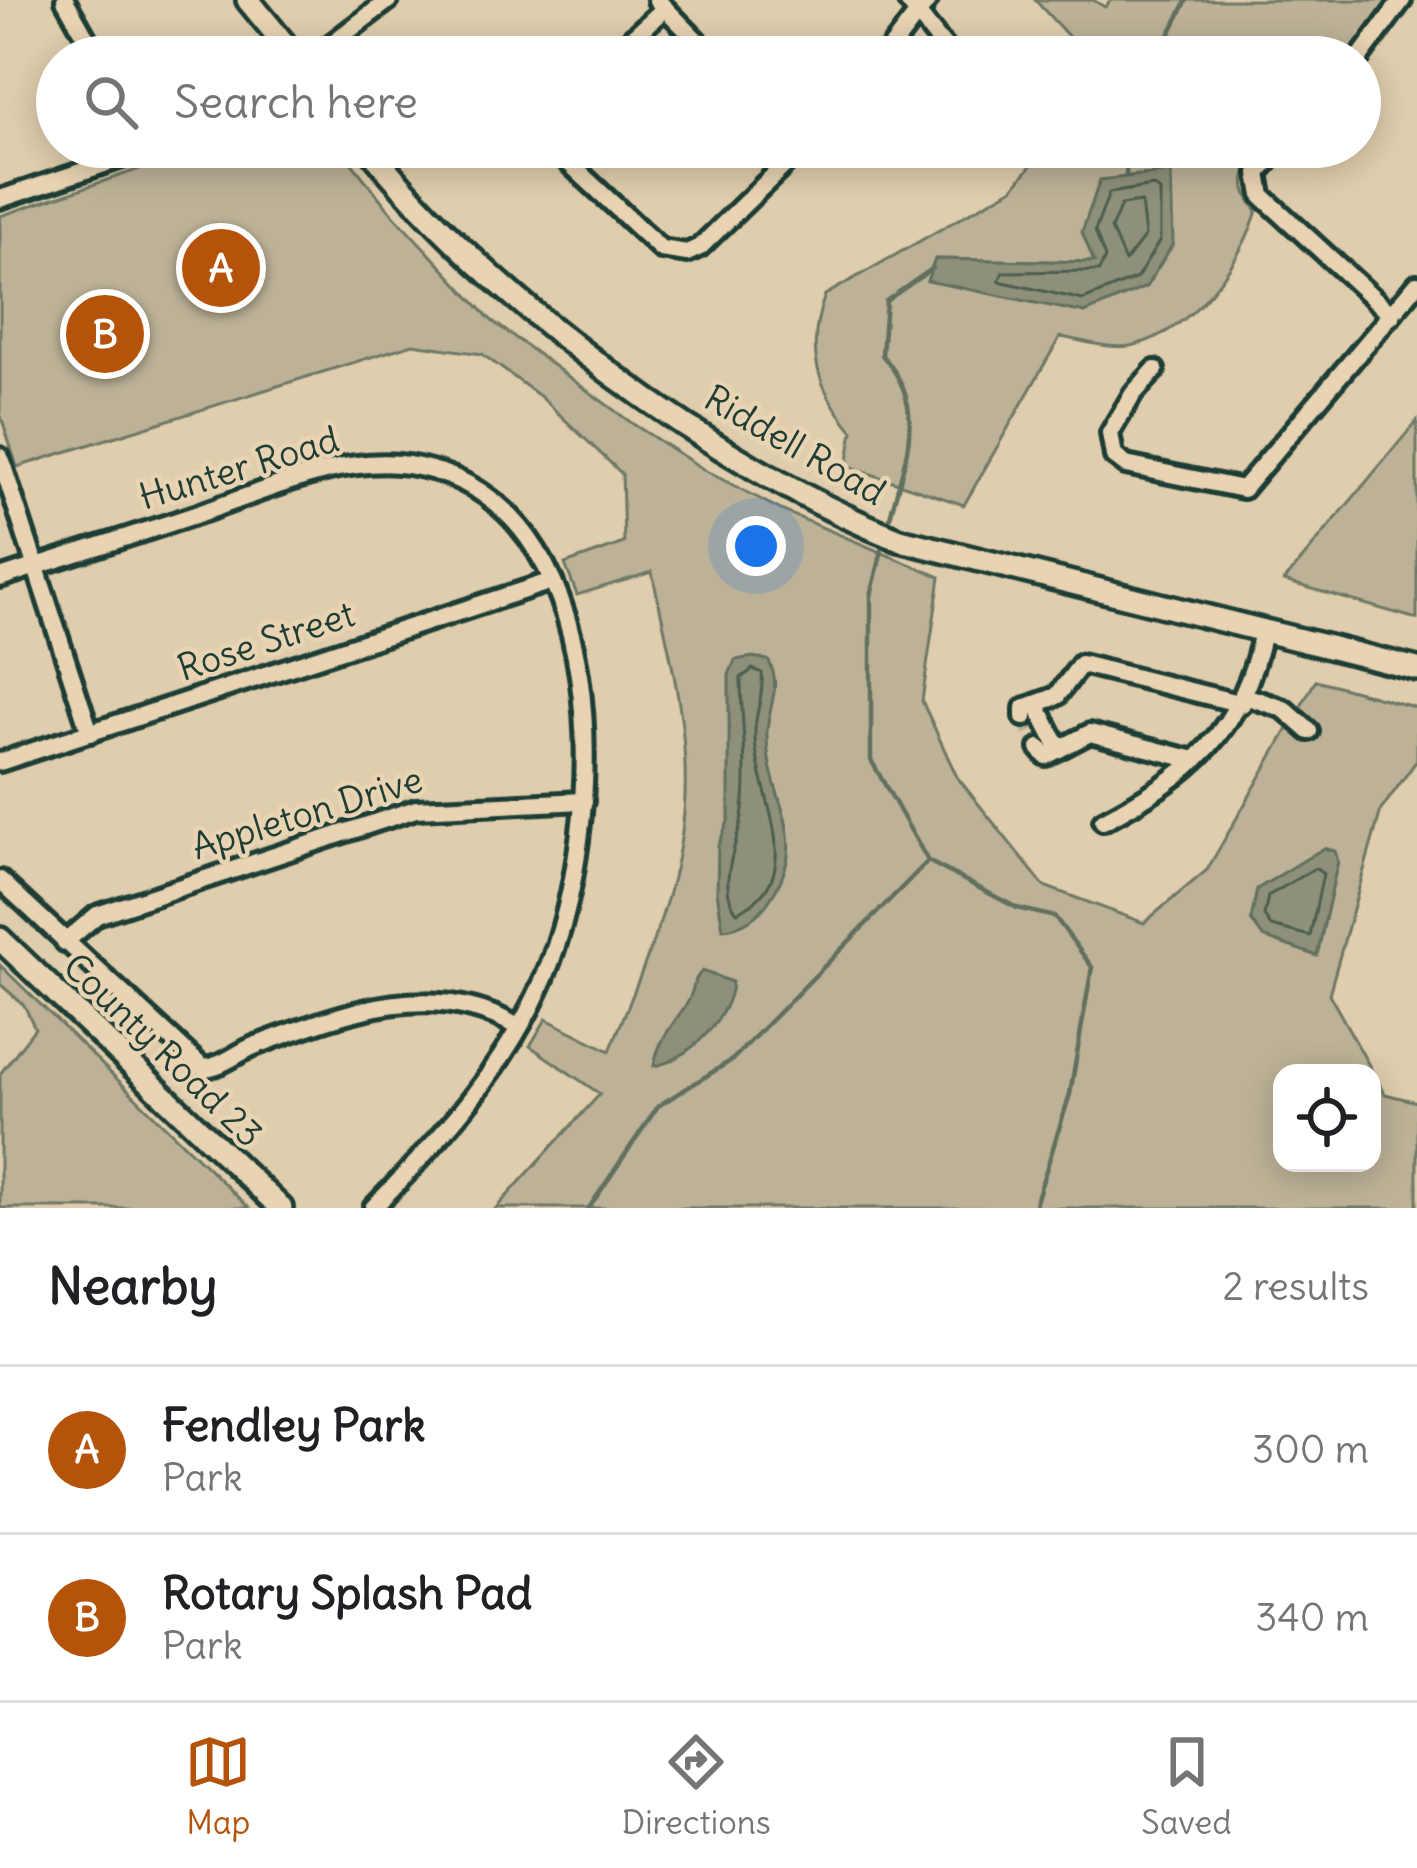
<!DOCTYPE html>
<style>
body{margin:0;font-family:Delius,sans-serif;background:#f2f2f2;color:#202124}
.controls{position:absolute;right:36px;bottom:36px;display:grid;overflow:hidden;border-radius:24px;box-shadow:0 6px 30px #0003}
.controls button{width:108px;height:108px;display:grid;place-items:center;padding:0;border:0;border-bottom:3px solid #e0e0e0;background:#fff;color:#202124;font:60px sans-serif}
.you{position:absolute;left:756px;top:546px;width:42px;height:42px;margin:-30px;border:9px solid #fff;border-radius:50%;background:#1a73e8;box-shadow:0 0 0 18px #1a73e833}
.badge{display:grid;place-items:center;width:78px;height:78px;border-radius:50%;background:#b45309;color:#fff;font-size:39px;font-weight:700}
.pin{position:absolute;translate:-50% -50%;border:6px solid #fff;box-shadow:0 3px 12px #0006}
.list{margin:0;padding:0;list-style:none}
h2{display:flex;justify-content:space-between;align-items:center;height:156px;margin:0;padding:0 48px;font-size:51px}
h2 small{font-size:39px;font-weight:400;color:#757577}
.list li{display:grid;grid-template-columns:78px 1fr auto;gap:36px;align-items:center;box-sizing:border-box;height:168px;padding:0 48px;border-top:3px solid #e0e0e0}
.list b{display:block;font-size:45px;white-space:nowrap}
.list p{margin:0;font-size:39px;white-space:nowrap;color:#757577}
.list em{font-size:39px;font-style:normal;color:#757577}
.icon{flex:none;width:66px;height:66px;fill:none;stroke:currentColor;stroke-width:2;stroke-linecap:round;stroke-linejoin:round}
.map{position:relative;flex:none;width:1417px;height:1208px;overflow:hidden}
.search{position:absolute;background:#fff;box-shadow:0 6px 30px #0003;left:36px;right:36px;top:36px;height:132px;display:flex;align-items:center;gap:30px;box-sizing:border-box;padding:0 42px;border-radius:66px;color:#757577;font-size:45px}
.sheet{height:492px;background:#fff}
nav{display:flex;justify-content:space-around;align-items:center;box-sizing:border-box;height:168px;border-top:3px solid #e0e0e0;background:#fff;font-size:33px;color:#757577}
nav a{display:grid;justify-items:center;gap:6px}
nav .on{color:#b45309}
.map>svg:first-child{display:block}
.green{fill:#bdb297;stroke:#6e7866;stroke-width:3;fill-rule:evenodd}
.water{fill:#8e907a;stroke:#626f5e;stroke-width:3}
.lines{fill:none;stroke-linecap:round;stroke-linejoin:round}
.shore{stroke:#4b5e50;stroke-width:3}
.stream{stroke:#626f5e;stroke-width:4.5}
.minor-tunnel{stroke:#b9b095;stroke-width:16;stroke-dasharray:16 8;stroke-linecap:butt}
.minor-casing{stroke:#1f3d34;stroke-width:26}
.major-casing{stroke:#1f3d34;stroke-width:30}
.minor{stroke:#e8d3b2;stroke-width:16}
.major{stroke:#e8d3b2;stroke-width:21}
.labels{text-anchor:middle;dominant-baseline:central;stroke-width:9;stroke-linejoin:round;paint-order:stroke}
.street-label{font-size:36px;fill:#1f3d34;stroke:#e8d3b2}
</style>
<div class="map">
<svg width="1417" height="1208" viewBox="0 0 1417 1208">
<rect width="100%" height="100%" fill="#e0cdad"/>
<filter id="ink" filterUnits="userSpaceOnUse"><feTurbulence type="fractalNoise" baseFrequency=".00833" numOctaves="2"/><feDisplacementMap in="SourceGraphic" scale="24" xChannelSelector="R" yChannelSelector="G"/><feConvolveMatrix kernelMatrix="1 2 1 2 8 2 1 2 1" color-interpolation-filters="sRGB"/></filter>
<g filter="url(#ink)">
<g class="green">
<polygon points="1035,0 1093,0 1105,7 1111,0 1390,0 1347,57 1078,57 1080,49"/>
<path d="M205,147H339L390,211L491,320L633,424L706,471L783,511L940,577L922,701L957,777L1044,886L1144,923L1207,870L1316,680L1417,708V760L1381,810L1329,994L1385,1094L1417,1102V1208H496L600,1094L530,1046L546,1019L610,1051C640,975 678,894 684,812C691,731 669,651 652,572L577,595L565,564L624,543L622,474L541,397L482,354L413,344L17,467L0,413V216ZM1282,1073H1372V1163H1282Z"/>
<path d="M1046,147H1270C1243,165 1235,185 1257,211C1239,266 1192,330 1135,345C1114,351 1081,340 1060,337L964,505L847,466L853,431C816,388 805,350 825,295L1013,188ZM1171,173L1085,313L933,268L936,259L1095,262L1126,176Z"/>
<polygon points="1417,421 1417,619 1284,581"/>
<polygon points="0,965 249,1208 0,1208 0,1074 35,1028 24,1005 0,984"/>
</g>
<g class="water">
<polygon points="1171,172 1173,244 1146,287 1085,313 927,281 935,259 1094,262 1082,232 1100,180"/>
<path d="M753,657L768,660C783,686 768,706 767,732C766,804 815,833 769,901C759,916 742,928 723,929L717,892L718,846L729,819V675L735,660Z"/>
<polygon points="1324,848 1335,851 1338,861 1317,956 1263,937 1251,920 1257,889"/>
<path d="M702,971L732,982C731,1017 687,1061 654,1066C658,1040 672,1026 686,1005C694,994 691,982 702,971Z"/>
</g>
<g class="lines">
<g class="shore">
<polygon points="1153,186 1160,191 1160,240 1137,278 1083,300 999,281 1003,272 1099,271 1105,258 1095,231 1109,193"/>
<polygon points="1141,202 1145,236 1125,262 1111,229 1121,205"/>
<path d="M753,669L762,673C764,694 756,710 755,730C752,789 815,878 737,912C717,889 735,848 741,822C750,778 741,723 741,678Z"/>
<polygon points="1315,868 1323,874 1310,936 1271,926 1264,916 1268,896"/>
</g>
<g class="stream">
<polyline points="1158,57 1187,0"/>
<polyline points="1126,176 1127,147"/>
<path d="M888,526C903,460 931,410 882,355L886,301L933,268"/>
<polyline points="884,542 871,596 871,760 928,861 1017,908 1055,917 1092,967 1070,1094 1034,1208"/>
<polyline points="589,1208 658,1106 732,1060 928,861"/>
</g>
<polyline class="minor-tunnel" points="1024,717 1039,748"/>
<defs>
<g id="minor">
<polyline points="65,0 97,57"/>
<polyline points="657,0 713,57"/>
<polyline points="907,0 952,57"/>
<polyline points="314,57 389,0"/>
<polyline points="611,57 664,9"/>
<polyline points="884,57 928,0"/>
<polyline points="1360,57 1402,0"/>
<polyline points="552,147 661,249 687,253 700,247 803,147"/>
<polyline points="1281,147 1258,173 1262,196 1392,315"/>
<polyline points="0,199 155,147"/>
<polyline points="1155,370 1133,394 1110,433 1114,456 1126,465 1243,489 1417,284"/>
<polyline points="0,457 90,733"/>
<path d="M0,578C66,556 132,536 198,514C264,492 338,455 408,465C621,497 606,828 545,976C508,1065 440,1140 373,1208"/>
<polyline points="1245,696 1284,709 1309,731"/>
<polyline points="1036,704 1059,749"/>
<polyline points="1024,717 1024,708 1057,696 1081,664 1242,704"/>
<polyline points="1039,748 1046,756 1090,733 1194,760"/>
<polyline points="0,762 552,581"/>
<path d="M1103,821C1190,775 1243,732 1263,631"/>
<path d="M0,880L203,1068C222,1067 237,1053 254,1046C341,1014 432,976 518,1027"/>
<polyline points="65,942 97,915 416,809 584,801"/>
</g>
<g id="major">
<polyline points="248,0 295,57"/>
<path d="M368,147C491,301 718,468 900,540L1417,669"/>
<polyline points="0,939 281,1208"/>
</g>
</defs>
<use href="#minor" class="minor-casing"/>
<use href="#major" class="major-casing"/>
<use href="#minor" class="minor"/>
<use href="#major" class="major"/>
</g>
</g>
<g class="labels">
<g class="street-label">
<text transform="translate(795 445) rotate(30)">Riddell Road</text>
<text transform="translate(239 468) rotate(-17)">Hunter Road</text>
<text transform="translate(266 641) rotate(-18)">Rose Street</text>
<text transform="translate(307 813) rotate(-17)">Appleton Drive</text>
<text transform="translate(163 1050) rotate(44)">County Road 23</text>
</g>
</g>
</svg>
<div class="controls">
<button><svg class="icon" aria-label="locate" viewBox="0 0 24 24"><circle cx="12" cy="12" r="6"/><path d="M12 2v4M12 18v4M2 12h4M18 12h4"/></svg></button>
</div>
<div class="you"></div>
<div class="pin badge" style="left:221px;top:268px">A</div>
<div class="pin badge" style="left:105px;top:334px">B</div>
<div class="search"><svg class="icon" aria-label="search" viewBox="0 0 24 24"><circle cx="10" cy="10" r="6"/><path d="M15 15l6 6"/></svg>Search here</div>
</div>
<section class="sheet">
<h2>Nearby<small>2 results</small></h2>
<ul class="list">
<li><span class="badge">A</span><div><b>Fendley Park</b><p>Park</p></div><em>300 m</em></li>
<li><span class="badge">B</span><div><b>Rotary Splash Pad</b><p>Park</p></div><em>340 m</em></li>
</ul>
</section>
<nav>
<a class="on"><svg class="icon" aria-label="map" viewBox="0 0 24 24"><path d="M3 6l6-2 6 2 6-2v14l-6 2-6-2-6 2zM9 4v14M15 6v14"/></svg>Map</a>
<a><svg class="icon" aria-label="directions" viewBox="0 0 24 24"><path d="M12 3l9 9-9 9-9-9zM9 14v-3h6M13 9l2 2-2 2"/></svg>Directions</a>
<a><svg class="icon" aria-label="saved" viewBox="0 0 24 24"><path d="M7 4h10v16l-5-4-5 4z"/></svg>Saved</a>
</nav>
